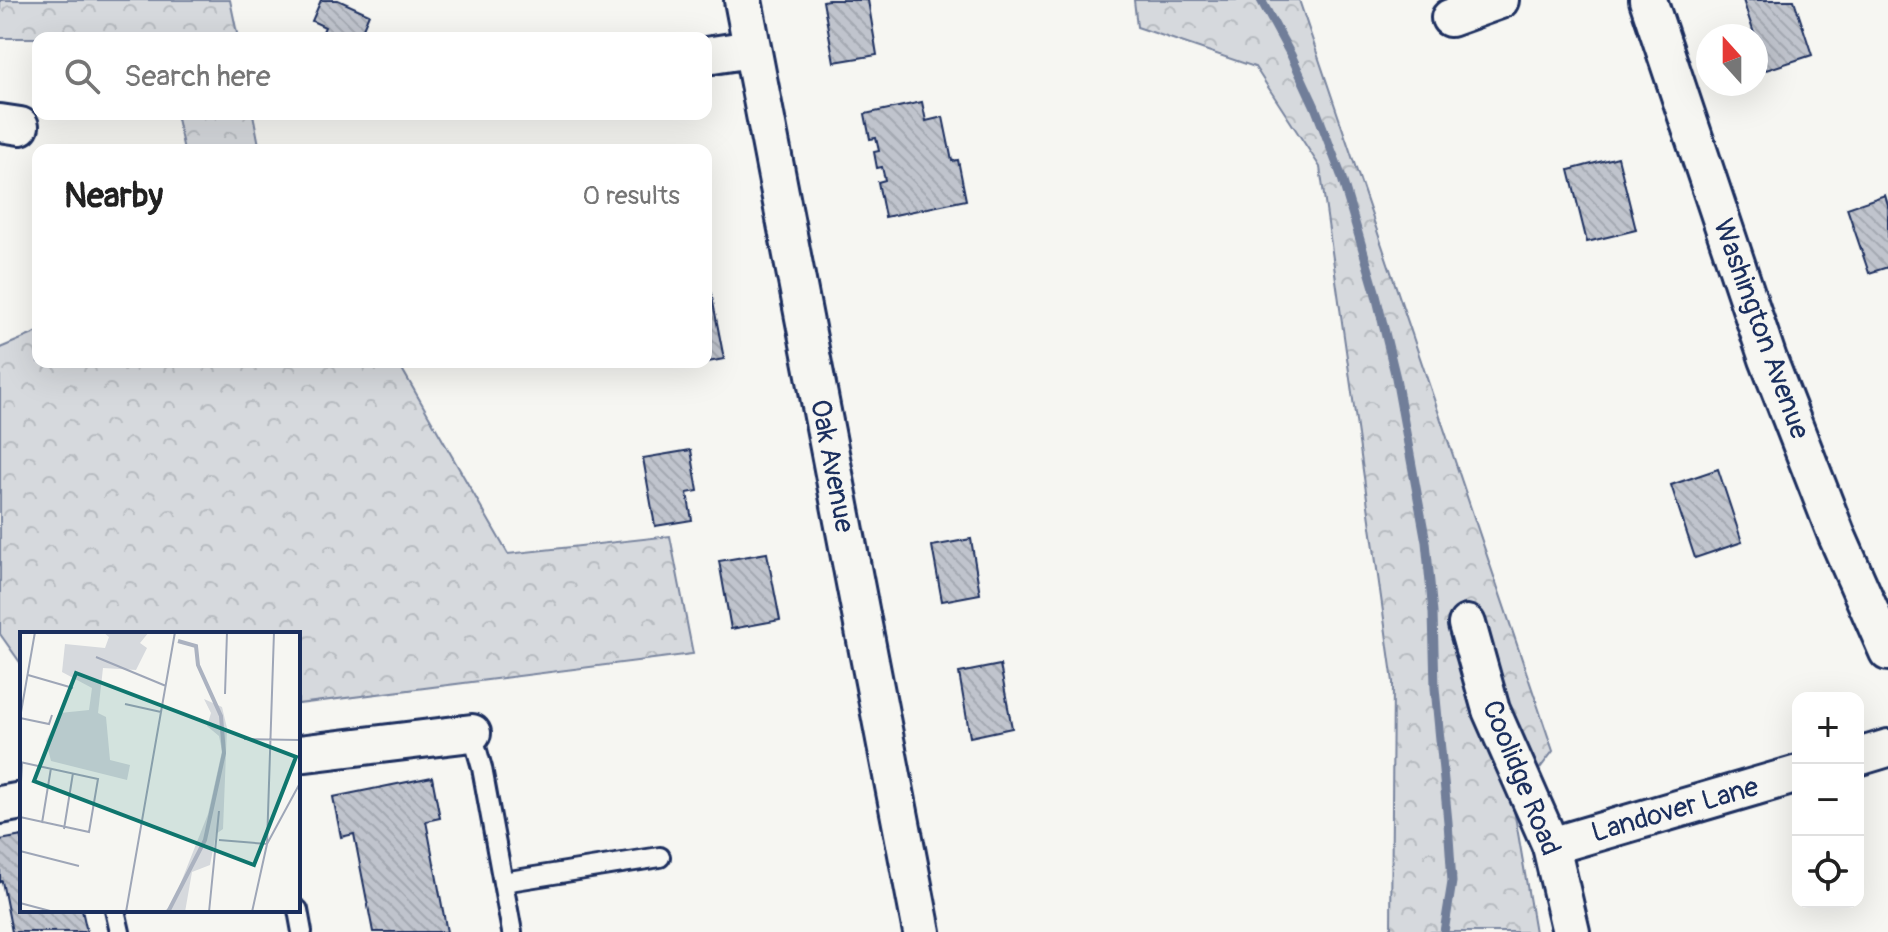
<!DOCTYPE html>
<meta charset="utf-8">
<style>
body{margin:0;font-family:Pangolin,sans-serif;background:#f2f2f2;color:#222}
.controls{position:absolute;right:24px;bottom:24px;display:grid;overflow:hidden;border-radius:16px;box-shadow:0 8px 32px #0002}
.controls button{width:72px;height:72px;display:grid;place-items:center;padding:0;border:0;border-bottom:2px solid #e0e0e0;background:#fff;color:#222;font:40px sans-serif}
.compass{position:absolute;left:1696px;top:24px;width:72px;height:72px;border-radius:50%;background:#fff;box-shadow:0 8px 32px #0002;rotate:339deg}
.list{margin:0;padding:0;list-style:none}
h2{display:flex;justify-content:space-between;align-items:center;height:104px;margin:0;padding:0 32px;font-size:34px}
h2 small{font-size:26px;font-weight:400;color:#767676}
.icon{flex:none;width:44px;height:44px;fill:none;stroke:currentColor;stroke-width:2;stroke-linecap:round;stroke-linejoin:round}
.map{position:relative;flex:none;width:1888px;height:932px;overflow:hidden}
.search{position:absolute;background:#fff;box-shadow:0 8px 32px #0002;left:32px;top:32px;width:680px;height:88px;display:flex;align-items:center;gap:20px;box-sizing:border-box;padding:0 28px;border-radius:16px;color:#767676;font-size:30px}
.panel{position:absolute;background:#fff;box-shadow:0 8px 32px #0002;left:32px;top:144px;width:680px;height:224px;border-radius:16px}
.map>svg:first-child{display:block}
.forest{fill:url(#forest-crowns);stroke:#78849e;stroke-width:2}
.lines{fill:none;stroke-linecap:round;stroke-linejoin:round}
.stream{stroke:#717e99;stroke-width:9}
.building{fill:url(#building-back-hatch);stroke:#1b2f5e;stroke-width:2}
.lane-casing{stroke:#1b2f5e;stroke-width:24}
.street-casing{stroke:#1b2f5e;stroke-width:42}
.lane{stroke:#f6f6f2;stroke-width:18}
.street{stroke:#f6f6f2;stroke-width:36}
.labels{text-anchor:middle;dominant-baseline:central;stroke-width:7;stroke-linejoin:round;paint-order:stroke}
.street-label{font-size:28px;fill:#1b2f5e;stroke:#f6f6f2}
.inset-river{fill:none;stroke:#abb2c0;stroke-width:4}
.inset-road{fill:none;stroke:#9ea6b7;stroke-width:2}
.view{fill:#0f766e;fill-opacity:0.15;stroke:#0f766e;stroke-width:4}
.inset-edge{fill:none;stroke:#1b2f5e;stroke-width:4}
</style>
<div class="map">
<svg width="1888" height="932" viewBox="0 0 1888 932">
<defs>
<pattern id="forest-crowns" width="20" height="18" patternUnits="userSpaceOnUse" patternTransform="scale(2)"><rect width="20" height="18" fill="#d6d9dd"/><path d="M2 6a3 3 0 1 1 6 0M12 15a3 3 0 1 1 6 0" fill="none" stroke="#b7bbc0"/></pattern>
<pattern id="building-back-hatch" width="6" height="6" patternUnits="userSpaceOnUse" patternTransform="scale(2)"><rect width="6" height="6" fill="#c0c4cd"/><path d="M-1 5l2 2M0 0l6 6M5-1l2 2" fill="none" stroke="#a4a9b2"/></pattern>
</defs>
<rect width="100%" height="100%" fill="#f6f6f2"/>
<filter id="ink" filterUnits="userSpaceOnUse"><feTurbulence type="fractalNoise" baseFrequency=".0125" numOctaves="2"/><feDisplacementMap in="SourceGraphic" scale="16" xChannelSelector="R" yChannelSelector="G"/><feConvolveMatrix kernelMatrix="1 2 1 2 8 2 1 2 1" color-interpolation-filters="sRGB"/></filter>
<g filter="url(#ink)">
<g class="forest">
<polygon points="0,0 230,0 238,38 0,38"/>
<polygon points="1134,0 1299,0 1553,751 1513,804 1535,932 1391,932 1393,682 1320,167 1255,67 1137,27"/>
<polygon points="176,114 253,114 260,150 184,150"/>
<polygon points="38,332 38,362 398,362 508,554 670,536 693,654 298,704 298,634 22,634 22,665 0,634 0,348"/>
</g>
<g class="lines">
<polyline class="stream" points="1261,0 1291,55 1315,107 1341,175 1375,291 1396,378 1426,542 1433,613 1435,688 1448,822 1452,882 1444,932"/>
</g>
<g class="building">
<polygon points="321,0 338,0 369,14 359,38 320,38 325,27 312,21"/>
<polygon points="828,0 868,0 877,55 834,62 823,1"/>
<polygon points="1743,0 1794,0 1812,55 1766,70"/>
<polygon points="922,102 926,121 943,117 952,161 958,160 966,200 885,217 878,182 885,180 882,167 877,168 874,152 879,151 876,138 870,139 865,114"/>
<polygon points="1618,157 1636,230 1587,242 1569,170"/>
<polygon points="1885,195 1888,205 1888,267 1869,273 1847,208"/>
<polygon points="711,292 724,359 681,367 679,362 706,362 706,293"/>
<polygon points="691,450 698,491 687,493 692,520 655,526 643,458"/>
<polygon points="1718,469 1742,542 1695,558 1671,485"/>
<polygon points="971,539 980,594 942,601 932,546"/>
<polygon points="767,553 780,620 731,629 719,561"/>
<polygon points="1000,665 1012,728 970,737 959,673"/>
<polygon points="432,777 440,818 426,821 447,932 373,932 354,834 341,837 333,797"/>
<polygon points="22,836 22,910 82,910 87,932 12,932 2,881 0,882 0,840"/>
</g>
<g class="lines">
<defs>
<g id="lane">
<polyline points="472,733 482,768 512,932"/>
<polyline points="503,882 660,857"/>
<polyline points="115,910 120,932"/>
<polyline points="298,910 302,932"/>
</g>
<g id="street">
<polyline points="743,0 922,932"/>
<polyline points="1648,0 1768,359 1837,536 1888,652"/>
<polyline points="1450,18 1500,0"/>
<polyline points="706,56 751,49"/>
<polyline points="0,123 20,126"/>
<polyline points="1467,624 1491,710 1551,846 1571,932"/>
<polyline points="298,754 472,733"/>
<polyline points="1858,757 1888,748"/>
<polyline points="0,805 22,801"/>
<polyline points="1551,846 1798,774"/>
</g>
</defs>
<use href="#lane" class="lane-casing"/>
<use href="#street" class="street-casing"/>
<use href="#lane" class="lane"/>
<use href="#street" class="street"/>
</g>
</g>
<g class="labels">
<g class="street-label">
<text transform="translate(1761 329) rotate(70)">Washington Avenue</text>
<text transform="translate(832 466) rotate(79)">Oak Avenue</text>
<text transform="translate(1521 778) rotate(68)">Coolidge Road</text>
<text transform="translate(1675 810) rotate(-16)">Landover Lane</text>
</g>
</g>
<g transform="translate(20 632)">
<rect width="280" height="280" fill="#f6f6f2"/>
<path d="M83,0H129L120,11L127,16L116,38L83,36L78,81L86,85L90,128L110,133L107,148L31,129L26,109L40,81L69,78L72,56L42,40L45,12L85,16L89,5ZM184,67L202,75L207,96L203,197L196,202L190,233L172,240L165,280H143L152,273L188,182L202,119L199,104L187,94L191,81Z" fill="#d6d9dd"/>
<path class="inset-river" d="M148,280L185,208L204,121L201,84L178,33L176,14L158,9"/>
<path class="inset-road" d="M76,25L146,54M8,43L53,56M205,62L207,0M105,72L141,80M0,86L15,0M0,86L29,92L32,83M224,107L280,108M0,130L78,147L69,200L0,185M0,168L2,131M22,191L31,136M44,197L53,141M199,208L247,212L280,151M0,219L59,234M0,271L34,280M106,280L155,0M189,280L199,179M232,280L247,212L254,0"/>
<path class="view" d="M56,41L276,125L234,233L14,149Z"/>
<rect width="280" height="280" class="inset-edge"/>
</g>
</svg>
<div class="controls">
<button>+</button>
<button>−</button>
<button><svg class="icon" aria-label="locate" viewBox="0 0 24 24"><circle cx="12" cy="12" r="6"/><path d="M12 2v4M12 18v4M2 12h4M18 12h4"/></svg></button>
</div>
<svg class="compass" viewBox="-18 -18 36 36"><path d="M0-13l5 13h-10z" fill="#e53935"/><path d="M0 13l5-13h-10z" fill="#767676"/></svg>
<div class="search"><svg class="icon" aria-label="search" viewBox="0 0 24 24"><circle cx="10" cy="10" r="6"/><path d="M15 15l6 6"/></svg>Search here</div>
<section class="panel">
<h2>Nearby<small>0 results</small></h2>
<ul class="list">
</ul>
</section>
</div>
